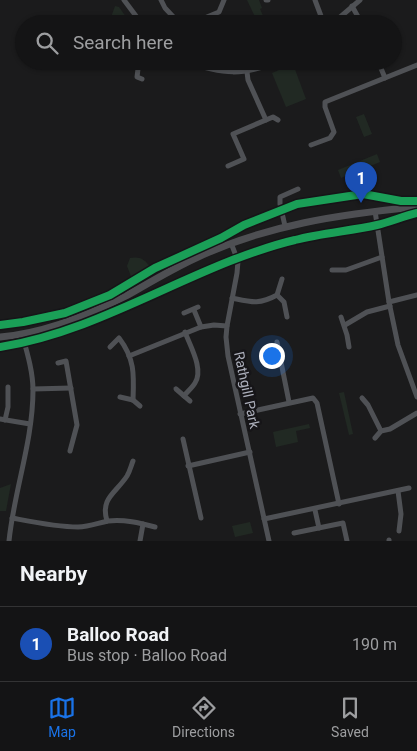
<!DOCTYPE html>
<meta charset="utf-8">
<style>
body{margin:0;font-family:Roboto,sans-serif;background:#1d1d1e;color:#f1f3f6}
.you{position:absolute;left:271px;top:355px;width:18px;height:18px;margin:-12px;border:4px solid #fff;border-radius:50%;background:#1a73e8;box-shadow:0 0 0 8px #1a73e833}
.badge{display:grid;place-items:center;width:32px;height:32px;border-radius:50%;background:#1a73e8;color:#fff;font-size:16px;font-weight:700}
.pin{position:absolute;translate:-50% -41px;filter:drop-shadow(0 1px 2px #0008)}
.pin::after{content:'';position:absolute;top:26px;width:18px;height:15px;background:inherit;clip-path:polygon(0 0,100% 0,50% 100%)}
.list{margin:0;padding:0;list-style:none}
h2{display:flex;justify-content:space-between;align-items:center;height:65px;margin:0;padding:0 20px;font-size:21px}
h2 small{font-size:16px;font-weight:400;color:#9d9ea0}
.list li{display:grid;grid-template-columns:32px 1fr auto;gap:15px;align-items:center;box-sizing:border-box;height:75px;padding:0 20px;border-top:1px solid #333334}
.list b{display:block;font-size:19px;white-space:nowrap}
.list p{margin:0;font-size:16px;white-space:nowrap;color:#9d9ea0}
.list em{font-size:16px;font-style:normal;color:#9d9ea0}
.icon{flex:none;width:28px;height:28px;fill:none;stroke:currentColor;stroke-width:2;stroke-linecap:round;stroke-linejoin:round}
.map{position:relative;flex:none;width:417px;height:541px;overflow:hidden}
.search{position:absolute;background:#141415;box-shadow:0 1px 4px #0004;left:15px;right:15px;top:15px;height:55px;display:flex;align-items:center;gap:12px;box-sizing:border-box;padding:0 18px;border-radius:28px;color:#9d9ea0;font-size:19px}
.sheet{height:140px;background:#141415}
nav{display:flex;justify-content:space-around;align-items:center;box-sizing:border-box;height:70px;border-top:1px solid #333334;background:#141415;font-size:14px;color:#9d9ea0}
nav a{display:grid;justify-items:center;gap:2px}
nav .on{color:#1a73e8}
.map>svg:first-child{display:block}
.green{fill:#212923}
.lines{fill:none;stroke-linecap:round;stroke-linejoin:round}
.street{stroke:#4f5155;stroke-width:5}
.secondary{stroke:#4e4f53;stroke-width:7}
.cycleway-casing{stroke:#161518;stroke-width:11}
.cycleway{stroke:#1a9f57;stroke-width:8}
.labels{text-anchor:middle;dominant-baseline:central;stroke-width:5;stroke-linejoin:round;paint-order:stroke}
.street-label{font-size:14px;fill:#adb0bc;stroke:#161518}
</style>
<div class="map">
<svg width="417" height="541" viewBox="0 0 417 541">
<rect width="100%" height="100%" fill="#1b1b1c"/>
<g class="green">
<polygon points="247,0 259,0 262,8 260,9 264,18 257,21"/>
<polygon points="115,6 119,7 131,24 109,23"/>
<polygon points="293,64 306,99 286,107 272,73"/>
<polygon points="364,114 372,134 364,137 356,117"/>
<polygon points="377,154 380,162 341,178 338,170"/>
<path d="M130,258C139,256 145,259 150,267L132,279L127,266Z"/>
<polygon points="344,392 353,434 349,435 339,393"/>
<polygon points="309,424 310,428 296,431 298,442 276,447 273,432"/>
<polygon points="11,484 6,511 0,511 0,488"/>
<polygon points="250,522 253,533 235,537 232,526"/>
</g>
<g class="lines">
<g class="street">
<polyline points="124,0 142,24"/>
<polyline points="161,0 165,8 180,24"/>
<polyline points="266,0 268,0"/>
<polyline points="315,0 321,16 327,24"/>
<polyline points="352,6 362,24"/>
<polyline points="190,24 219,12 224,0"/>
<polyline points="332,24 360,0"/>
<polyline points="139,61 137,77 142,79"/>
<path d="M185,61C223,75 243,76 280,61"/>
<polyline points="378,61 385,78"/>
<polyline points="247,72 248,80 266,120"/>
<polyline points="311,145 330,138 334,132 325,107 325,102 417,65"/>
<polyline points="228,166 244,159 233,134 273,117 278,120"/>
<polyline points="375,211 389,302 398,345 417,397"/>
<polyline points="285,226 280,204 280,197 298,189"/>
<polyline points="231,243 238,261 237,273 227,326 226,337 228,356 269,541"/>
<polyline points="332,270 346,270 382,257"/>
<polyline points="277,295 284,302 287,317"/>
<path d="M232,298C251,302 259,305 277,295L282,279"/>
<polyline points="389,302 417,295"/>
<polyline points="194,310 201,327"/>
<polyline points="184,313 198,307"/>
<polyline points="341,317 347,335 349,347"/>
<polyline points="345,325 367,312 390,306"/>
<polyline points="277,342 289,402"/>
<path d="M110,347L119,338C135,359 134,375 133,400"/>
<polyline points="129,356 201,327 214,325 227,326"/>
<polyline points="58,363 66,361 77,425 70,451"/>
<polyline points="33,389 71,388"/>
<polyline points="176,389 190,401"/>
<path d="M184,396C187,392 192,388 195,383C204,369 190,346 185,332"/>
<polyline points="120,397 133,400 140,406"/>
<polyline points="362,398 368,405 381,431"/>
<polyline points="240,414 313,398 317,403 339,504"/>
<polyline points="0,419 30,424"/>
<polyline points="5,420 8,407 8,387"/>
<polyline points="375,438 381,431 390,429 417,413"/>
<polyline points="183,439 201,518"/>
<polyline points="188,466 250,452"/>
<polyline points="398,491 401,514 399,531"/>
<polyline points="315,510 319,528"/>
<path d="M12,518C33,522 56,527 78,527C89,527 98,523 108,521C124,519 140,523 155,527"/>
<polyline points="264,519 409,488"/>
<path d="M107,521C100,498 116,493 127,476C130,471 131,466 133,461"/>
<polyline points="294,533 343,523 347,541"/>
<polyline points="389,540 389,541"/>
<path d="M9,541C14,491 33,441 33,390C33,372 27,352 22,334"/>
<polyline points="140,541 143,524"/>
</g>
<path class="secondary" d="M0,337C44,333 87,316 126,296C149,283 172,269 196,258C266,225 341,214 417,207"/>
<defs>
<g id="cycleway">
<polyline points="0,325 23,322 65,313 110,295 155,268 221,238 244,225 297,204 363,194 401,201 417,201"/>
<path d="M0,347C82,334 154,291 230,261C251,253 273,245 295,240C322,233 350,231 377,225C390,222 404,216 417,213"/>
</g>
</defs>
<use href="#cycleway" class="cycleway-casing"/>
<use href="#cycleway" class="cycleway"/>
</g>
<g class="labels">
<g class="street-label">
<text transform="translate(247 390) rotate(78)">Rathgill Park</text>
</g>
</g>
</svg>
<div class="you"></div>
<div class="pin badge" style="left:361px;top:203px;background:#1a4fb4">1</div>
<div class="search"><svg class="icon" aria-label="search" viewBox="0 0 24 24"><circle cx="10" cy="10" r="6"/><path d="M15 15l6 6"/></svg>Search here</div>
</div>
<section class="sheet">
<h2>Nearby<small></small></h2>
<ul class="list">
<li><span class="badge" style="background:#1a4fb4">1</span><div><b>Balloo Road</b><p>Bus stop · Balloo Road</p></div><em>190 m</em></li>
</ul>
</section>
<nav>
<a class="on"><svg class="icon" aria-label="map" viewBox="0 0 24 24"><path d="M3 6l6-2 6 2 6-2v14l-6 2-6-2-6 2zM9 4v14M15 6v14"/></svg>Map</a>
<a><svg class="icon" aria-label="directions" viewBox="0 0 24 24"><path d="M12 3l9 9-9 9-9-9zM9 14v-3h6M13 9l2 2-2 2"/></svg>Directions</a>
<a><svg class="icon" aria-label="saved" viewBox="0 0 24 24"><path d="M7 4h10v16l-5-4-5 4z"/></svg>Saved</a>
</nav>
